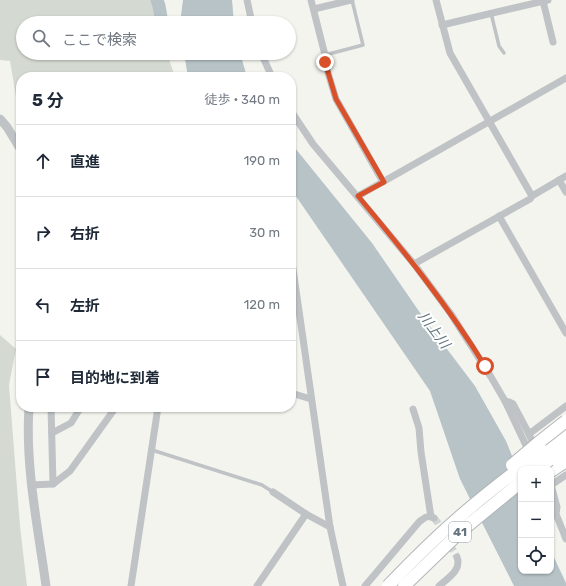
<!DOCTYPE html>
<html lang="ja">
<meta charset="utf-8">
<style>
body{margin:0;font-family:Rubik,"Noto Sans JP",sans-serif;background:#f6f6f7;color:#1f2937}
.controls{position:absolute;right:12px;bottom:12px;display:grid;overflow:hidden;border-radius:8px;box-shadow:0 1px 3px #0004}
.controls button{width:36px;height:36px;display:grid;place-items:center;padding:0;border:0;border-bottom:1px solid #e0e1e3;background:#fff;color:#1f2937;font:20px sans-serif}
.stop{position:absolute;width:12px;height:12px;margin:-9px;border:3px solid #d9512a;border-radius:50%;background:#fff}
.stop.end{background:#d9512a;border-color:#fff;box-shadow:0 1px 4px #0008}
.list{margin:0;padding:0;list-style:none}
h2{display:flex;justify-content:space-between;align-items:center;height:52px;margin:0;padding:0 16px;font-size:17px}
h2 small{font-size:13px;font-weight:400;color:#747a83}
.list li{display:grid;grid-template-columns:26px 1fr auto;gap:12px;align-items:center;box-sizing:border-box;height:72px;padding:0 16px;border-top:1px solid #e0e1e3}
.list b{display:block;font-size:15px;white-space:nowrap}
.list em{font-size:13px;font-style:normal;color:#747a83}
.icon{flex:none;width:22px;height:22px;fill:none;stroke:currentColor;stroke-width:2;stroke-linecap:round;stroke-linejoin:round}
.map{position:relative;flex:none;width:566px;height:586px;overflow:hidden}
.search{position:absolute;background:#fff;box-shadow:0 1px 3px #0004;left:16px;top:16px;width:280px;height:44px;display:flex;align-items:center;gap:10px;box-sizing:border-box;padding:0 14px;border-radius:22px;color:#747a83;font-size:15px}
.panel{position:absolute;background:#fff;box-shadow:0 1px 3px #0004;left:16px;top:72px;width:280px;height:340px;border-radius:16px}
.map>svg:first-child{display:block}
.green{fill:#d4dad1}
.water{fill:#b7c3c7}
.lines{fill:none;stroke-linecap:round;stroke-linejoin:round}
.river{stroke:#b7c3c7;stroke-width:13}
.minor-tunnel{stroke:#d0d4d3;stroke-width:7;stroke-dasharray:7 3.5;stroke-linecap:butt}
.trunk-casing{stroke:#b2b5b8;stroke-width:14}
.motorway-casing{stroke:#b2b5b8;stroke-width:14}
.service{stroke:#bfc3c6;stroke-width:3.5}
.minor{stroke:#bfc3c6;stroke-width:7}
.tertiary{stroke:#bfc3c6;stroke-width:9}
.trunk{stroke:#fff;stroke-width:12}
.motorway{stroke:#fff;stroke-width:13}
.trunk-bridge-casing{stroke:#b2b5b8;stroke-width:14;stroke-linecap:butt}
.trunk-bridge{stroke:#fff;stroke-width:12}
.route{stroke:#d9512a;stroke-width:5}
.labels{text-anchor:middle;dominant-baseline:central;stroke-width:4;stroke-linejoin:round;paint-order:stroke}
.shield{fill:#fff;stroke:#929da5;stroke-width:1}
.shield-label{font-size:12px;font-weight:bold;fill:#64737f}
.water-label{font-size:14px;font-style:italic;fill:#5f757d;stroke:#fff}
</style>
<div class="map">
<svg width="566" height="586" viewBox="0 0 566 586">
<rect width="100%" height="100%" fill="#f4f4ef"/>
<g class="green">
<polygon points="0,0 152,0 158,23 23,23 23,53 167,53 175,77 21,77 21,126 10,61 0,60"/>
<polygon points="0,335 16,349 9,385 20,526 27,586 0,586"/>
</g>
<g class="water">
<polygon points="183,0 232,0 234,23 180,23"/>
<polygon points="184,53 240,53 247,77 188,77"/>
<polygon points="291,143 372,243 425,320 475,386 506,441 521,478 521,571 551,571 551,551 566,583 566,586 514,586 460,479 430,391 291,189"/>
</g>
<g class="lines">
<polyline class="river" points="157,0 159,6 162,23"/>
<polyline class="minor-tunnel" points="434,518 438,523 457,557"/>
<defs>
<polyline id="trunk" points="551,471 566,461"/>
<g id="motorway">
<polyline points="543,451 566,435"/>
<polyline points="549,460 566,448"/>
</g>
</defs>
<use href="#trunk" class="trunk-casing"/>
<use href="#motorway" class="motorway-casing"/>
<g class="service">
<polyline points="491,13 499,46 504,53"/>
<polyline points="325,55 363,45 352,0"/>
<polyline points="152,450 262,485 273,492"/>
</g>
<g class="minor">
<polyline points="247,0 252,23"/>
<polyline points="311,0 325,55 328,73 336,99 383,182"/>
<polyline points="436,0 450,53 532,196"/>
<polyline points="543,1 553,42"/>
<polyline points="314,9 351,0"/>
<polyline points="442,25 548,0"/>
<polyline points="261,53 272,77"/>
<polyline points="291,111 313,144 414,264 451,314 491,377 505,401 530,454"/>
<polyline points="559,180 566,192"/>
<polyline points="358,196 566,78"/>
<polyline points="499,216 566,333"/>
<polyline points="291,255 330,527 343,586"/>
<polyline points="414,264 530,199 532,196 566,176"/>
<polyline points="291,393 311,399"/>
<polyline points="505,401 509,402 513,404 529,434"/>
<polyline points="51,407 53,484"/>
<polyline points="413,409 419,428 421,452 431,517"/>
<polyline points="52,433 71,423 81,407"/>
<polyline points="535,448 529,434 566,406"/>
<polyline points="31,485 53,484 70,471 116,407"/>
<polyline points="551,485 557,507 556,514 566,539"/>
<polyline points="551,485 566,475"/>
<polyline points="273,492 306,514 330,527"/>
<polyline points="131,586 158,407"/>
<polyline points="257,586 306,514"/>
<path d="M365,586L419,522C425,517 428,515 434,518"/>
<path d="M439,586C448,578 462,570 457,557"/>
</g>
<g class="tertiary">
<polyline points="0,119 7,127 21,150"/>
<path d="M29,407C25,467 38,527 46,586"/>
</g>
<use href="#trunk" class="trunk"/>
<use href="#motorway" class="motorway"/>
<defs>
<g id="trunk-bridge">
<polyline points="512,465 538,443 566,421"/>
<polyline points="538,469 549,460"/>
<path d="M388,586C410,563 432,541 456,520C484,495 513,473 543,451"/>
<polyline points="404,586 461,531 521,482"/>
</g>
</defs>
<use href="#trunk-bridge" class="trunk-bridge-casing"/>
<use href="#trunk-bridge" class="trunk-bridge"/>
</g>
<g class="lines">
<path class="route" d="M325,62L336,99L384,182L358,196C404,251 448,306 485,366"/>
</g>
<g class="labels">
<rect class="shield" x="449" y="522" width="22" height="20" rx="3"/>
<g class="shield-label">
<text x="460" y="532">41</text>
</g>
<g class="water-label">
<text transform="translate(434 330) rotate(53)">川上川</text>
</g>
</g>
</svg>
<div class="controls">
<button>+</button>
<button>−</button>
<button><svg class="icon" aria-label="locate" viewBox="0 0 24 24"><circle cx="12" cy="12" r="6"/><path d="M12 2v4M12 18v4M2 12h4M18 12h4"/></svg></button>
</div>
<div class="stop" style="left:485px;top:366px"></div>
<div class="stop end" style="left:325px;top:62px"></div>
<div class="search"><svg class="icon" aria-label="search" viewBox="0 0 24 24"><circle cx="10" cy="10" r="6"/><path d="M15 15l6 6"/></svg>ここで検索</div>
<section class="panel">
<h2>5 分<small>徒歩 · 340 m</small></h2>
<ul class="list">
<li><svg class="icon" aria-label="ahead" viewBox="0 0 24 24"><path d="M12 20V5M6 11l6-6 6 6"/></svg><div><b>直進</b></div><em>190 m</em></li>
<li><svg class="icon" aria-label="right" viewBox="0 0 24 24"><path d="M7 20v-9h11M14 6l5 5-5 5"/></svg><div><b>右折</b></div><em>30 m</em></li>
<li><svg class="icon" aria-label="left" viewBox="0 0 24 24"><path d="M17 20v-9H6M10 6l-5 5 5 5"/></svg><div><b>左折</b></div><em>120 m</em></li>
<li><svg class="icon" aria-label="arrive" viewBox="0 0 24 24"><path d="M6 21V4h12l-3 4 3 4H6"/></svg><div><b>目的地に到着</b></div></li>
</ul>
</section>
</div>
